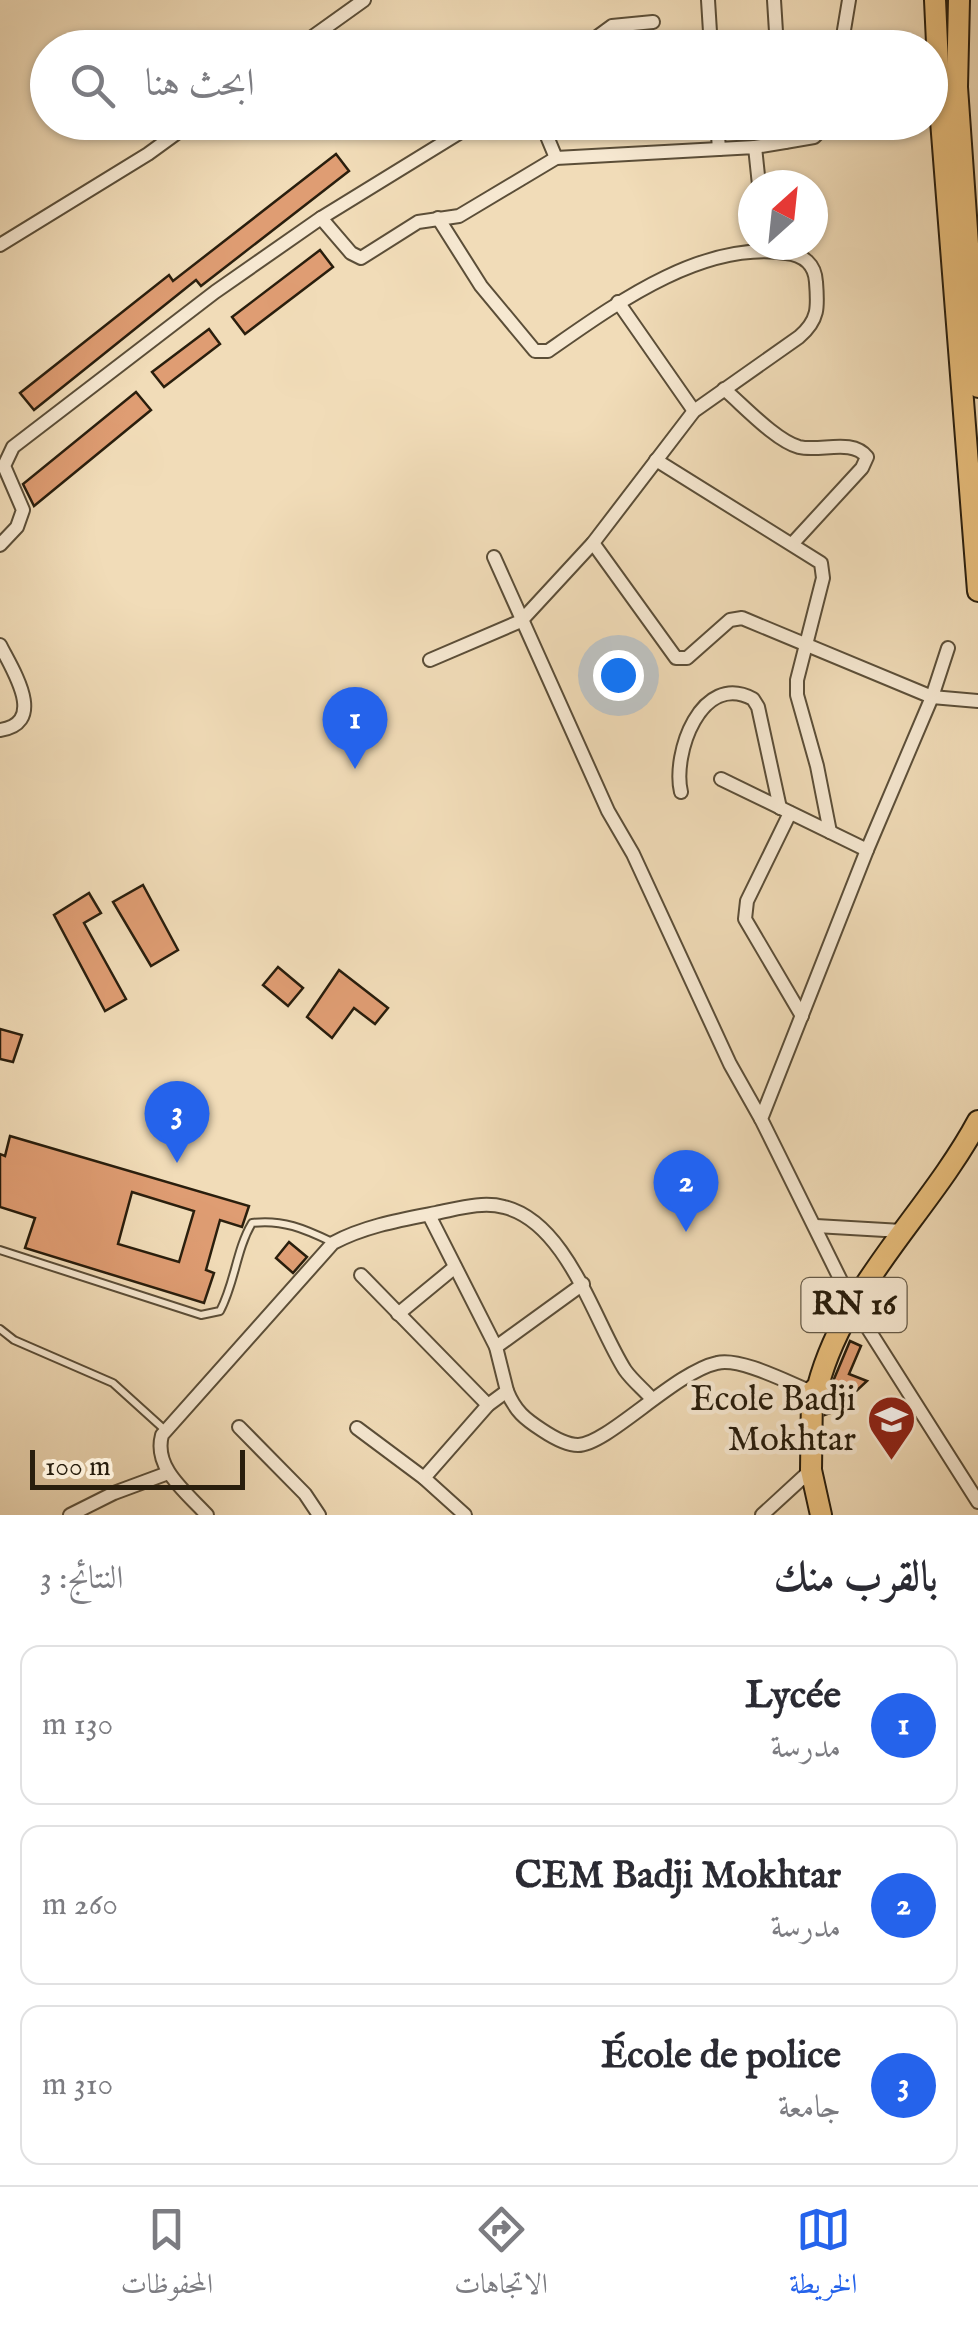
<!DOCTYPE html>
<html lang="ar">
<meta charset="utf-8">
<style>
body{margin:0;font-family:"IM FELL English",Amiri,serif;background:#f2f2f3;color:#2b2b33;direction:rtl}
.compass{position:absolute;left:738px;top:170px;width:90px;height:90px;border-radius:50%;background:#fff;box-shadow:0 2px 8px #0004;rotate:27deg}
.scale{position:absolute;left:30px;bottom:25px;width:215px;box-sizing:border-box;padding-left:10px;border:5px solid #291e0d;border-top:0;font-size:28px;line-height:35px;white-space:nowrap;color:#291e0d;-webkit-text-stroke:8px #f6e8d1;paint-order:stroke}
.you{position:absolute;left:618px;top:675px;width:35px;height:35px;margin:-25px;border:8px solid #fff;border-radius:50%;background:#1a73e8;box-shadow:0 0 0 15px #1a73e833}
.badge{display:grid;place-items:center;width:65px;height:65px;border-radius:50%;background:#2563eb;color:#fff;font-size:32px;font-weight:700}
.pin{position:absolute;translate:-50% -82px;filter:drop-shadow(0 2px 5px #0008)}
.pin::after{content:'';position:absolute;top:52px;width:35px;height:30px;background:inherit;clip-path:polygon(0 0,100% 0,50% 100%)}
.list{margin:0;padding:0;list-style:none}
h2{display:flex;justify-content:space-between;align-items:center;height:130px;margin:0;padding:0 40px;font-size:42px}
h2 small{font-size:32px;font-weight:400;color:#7c7c81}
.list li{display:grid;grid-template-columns:65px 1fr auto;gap:30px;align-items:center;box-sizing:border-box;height:160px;margin:0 20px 20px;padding:0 20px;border:2px solid #e1e1e2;border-radius:20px}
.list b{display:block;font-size:38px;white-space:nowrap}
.list p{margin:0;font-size:32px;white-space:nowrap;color:#7c7c81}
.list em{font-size:32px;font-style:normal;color:#7c7c81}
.icon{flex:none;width:55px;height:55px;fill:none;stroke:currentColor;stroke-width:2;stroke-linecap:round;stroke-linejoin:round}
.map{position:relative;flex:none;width:978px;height:1515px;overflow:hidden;direction:ltr}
.search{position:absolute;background:#fff;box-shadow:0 2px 8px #0004;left:30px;right:30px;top:30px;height:110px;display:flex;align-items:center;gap:25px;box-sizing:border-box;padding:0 35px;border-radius:55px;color:#7c7c81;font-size:38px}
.sheet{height:670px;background:#fff}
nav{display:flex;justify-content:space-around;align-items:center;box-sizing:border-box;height:140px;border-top:2px solid #e1e1e2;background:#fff;font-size:28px;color:#7c7c81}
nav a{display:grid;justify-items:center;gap:5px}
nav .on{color:#2563eb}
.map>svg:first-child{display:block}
.building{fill:#df9d73;stroke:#291e0d;stroke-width:2.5;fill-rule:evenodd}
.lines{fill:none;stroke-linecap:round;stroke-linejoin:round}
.service-casing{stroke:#5b4e38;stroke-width:10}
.minor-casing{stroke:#5b4e38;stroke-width:16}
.primary-casing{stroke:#291e0d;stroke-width:24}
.service{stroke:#f6e8d1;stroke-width:6}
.minor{stroke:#f6e8d1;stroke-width:12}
.primary{stroke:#e8be7c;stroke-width:20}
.labels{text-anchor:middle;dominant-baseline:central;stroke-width:9;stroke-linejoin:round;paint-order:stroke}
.shield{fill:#f6e8d1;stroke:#665b48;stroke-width:2.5}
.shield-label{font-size:32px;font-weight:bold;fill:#291e0d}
.poi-label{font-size:35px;fill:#291e0d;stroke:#f6e8d1;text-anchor:end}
</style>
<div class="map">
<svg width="978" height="1515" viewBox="0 0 978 1515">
<rect width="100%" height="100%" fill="#f1dcb8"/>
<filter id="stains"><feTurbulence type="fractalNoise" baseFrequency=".002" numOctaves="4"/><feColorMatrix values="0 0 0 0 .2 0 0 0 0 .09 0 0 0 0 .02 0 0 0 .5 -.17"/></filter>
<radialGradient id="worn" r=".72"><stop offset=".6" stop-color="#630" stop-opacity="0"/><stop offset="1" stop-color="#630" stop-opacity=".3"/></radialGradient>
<g class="building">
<polygon points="336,154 349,171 201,286 196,280 34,410 20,393 169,275 173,281"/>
<polygon points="320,250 333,267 245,334 232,317"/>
<polygon points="209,329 220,344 164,387 152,372"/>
<polygon points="136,392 151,410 34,506 23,484"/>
<polygon points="143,885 178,950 151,966 113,902"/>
<polygon points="89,893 101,913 84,923 126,999 105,1011 54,915"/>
<polygon points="278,967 303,988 288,1006 263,985"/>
<polygon points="339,970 388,1008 375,1024 354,1008 332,1038 307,1017"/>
<polygon points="0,1029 22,1035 13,1062 0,1059"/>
<path d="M10,1136L249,1206L242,1227L220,1220L206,1270L214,1273L204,1303L25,1248L35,1218L0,1207V1154L5,1156ZM132,1192L194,1211L179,1262L118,1244Z"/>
<polygon points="289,1242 307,1257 293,1273 276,1258"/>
<polygon points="850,1341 861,1346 849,1374 867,1381 840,1406 841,1409 825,1415 826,1398"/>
</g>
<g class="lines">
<defs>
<g id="service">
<path d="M0,1250L201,1315L220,1311C235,1283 236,1250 252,1223C282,1219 305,1229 332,1242"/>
<polyline points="0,1329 14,1340 113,1383 165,1430"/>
</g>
<g id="minor">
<polyline points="708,0 711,48"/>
<polyline points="774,0 777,48"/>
<polyline points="297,48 364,0"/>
<polyline points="582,48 612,26 653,22"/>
<polyline points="841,48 849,0"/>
<polyline points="541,122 556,158"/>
<polyline points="717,122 719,149"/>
<polyline points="783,122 785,142 814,137 829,122"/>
<polyline points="755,147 785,142"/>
<polyline points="321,218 477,122"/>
<polyline points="0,245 148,154 192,122"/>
<polyline points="618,302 694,411"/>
<path d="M724,389C743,405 776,441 799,447C821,452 852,438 867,457L862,468L793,543"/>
<polyline points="656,460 821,563 823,578 797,680 797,695 817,766 830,832"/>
<polyline points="593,543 676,658 687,658 730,620 742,618 932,697 978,701"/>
<polyline points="0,545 17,527 23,510 4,466 13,447 215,292 321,218 351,253 361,258 418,222 459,216 556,158 755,147 759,185"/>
<polyline points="494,557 608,811 633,854 730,1064 761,1119"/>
<path d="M0,645C12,669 48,723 0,730"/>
<polyline points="948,648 932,697 867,850 761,1119 853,1305 978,1502"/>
<path d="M430,660L521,621L593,543L694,411L799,337C819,320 818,307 816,282C815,264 804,255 786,253C702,240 614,305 548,351H535L481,286L438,218"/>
<polyline points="721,779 867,850"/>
<path d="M681,792C672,754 701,671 753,699L758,707L780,808"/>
<polyline points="790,813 747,901 745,919 802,1016"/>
<polyline points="429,1215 496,1347 507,1391"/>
<polyline points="816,1226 902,1231"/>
<polyline points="361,1275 488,1405"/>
<polyline points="398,1314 455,1267"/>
<polyline points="496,1347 583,1284"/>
<polyline points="239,1427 305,1494 319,1515"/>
<polyline points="357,1428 424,1478 465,1515"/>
<path d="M424,1478L488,1405L507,1391C515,1411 525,1419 542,1430C551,1436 567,1445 578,1445C607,1445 675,1372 717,1363C740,1357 789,1383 812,1392"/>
<polyline points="70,1515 114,1493 168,1473"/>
<path d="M207,1515C186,1492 153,1468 162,1435L333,1243C365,1226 400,1220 436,1213C457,1209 482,1201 504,1207C567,1222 595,1323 625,1370C632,1380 643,1389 651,1398"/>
<polyline points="762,1515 811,1470"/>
</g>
<g id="primary">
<polyline points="935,0 940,108 978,591"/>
<polyline points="959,0 957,87 978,387"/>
<path d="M821,1515L811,1470L812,1392L818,1386C845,1284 929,1212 978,1121"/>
</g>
</defs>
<use href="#service" class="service-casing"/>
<use href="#minor" class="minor-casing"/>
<use href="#primary" class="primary-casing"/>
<use href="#service" class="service"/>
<use href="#minor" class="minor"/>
<use href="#primary" class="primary"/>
</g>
<defs>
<symbol id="school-pin" viewBox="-11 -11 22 30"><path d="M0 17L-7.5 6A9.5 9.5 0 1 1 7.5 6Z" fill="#8f2418" stroke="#f6e8d1"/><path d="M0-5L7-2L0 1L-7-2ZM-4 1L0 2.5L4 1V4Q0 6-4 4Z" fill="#fff"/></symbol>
</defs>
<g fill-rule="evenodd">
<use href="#school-pin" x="864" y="1392" width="55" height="75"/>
</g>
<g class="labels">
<rect class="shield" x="801.5" y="1278" width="105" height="54" rx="8"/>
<g class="shield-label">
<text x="854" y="1305">RN 16</text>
</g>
<g class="poi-label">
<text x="856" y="1400">Ecole Badji<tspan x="856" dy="40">Mokhtar</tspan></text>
</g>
</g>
<rect width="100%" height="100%" filter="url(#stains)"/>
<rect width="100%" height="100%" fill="url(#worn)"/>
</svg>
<svg class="compass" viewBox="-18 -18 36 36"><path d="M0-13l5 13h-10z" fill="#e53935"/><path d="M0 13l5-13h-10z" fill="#7c7c81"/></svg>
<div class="scale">100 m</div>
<div class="you"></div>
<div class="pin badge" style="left:355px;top:769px">1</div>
<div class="pin badge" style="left:686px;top:1232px">2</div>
<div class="pin badge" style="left:177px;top:1163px">3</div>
<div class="search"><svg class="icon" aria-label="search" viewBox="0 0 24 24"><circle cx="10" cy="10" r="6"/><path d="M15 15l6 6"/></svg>ابحث هنا</div>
</div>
<section class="sheet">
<h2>بالقرب منك<small>النتائج: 3</small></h2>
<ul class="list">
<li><span class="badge">1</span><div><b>Lycée</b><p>مدرسة</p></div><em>130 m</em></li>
<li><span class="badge">2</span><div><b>CEM Badji Mokhtar</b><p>مدرسة</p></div><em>260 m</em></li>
<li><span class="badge">3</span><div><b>École de police</b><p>جامعة</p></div><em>310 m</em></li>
</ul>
</section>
<nav>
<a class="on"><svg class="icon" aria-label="map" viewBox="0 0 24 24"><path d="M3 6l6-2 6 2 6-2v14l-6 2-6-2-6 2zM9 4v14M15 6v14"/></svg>الخريطة</a>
<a><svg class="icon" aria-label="directions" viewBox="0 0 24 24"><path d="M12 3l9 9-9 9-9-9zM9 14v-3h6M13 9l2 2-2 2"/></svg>الاتجاهات</a>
<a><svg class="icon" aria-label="saved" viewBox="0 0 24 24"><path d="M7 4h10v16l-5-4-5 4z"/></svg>المحفوظات</a>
</nav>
